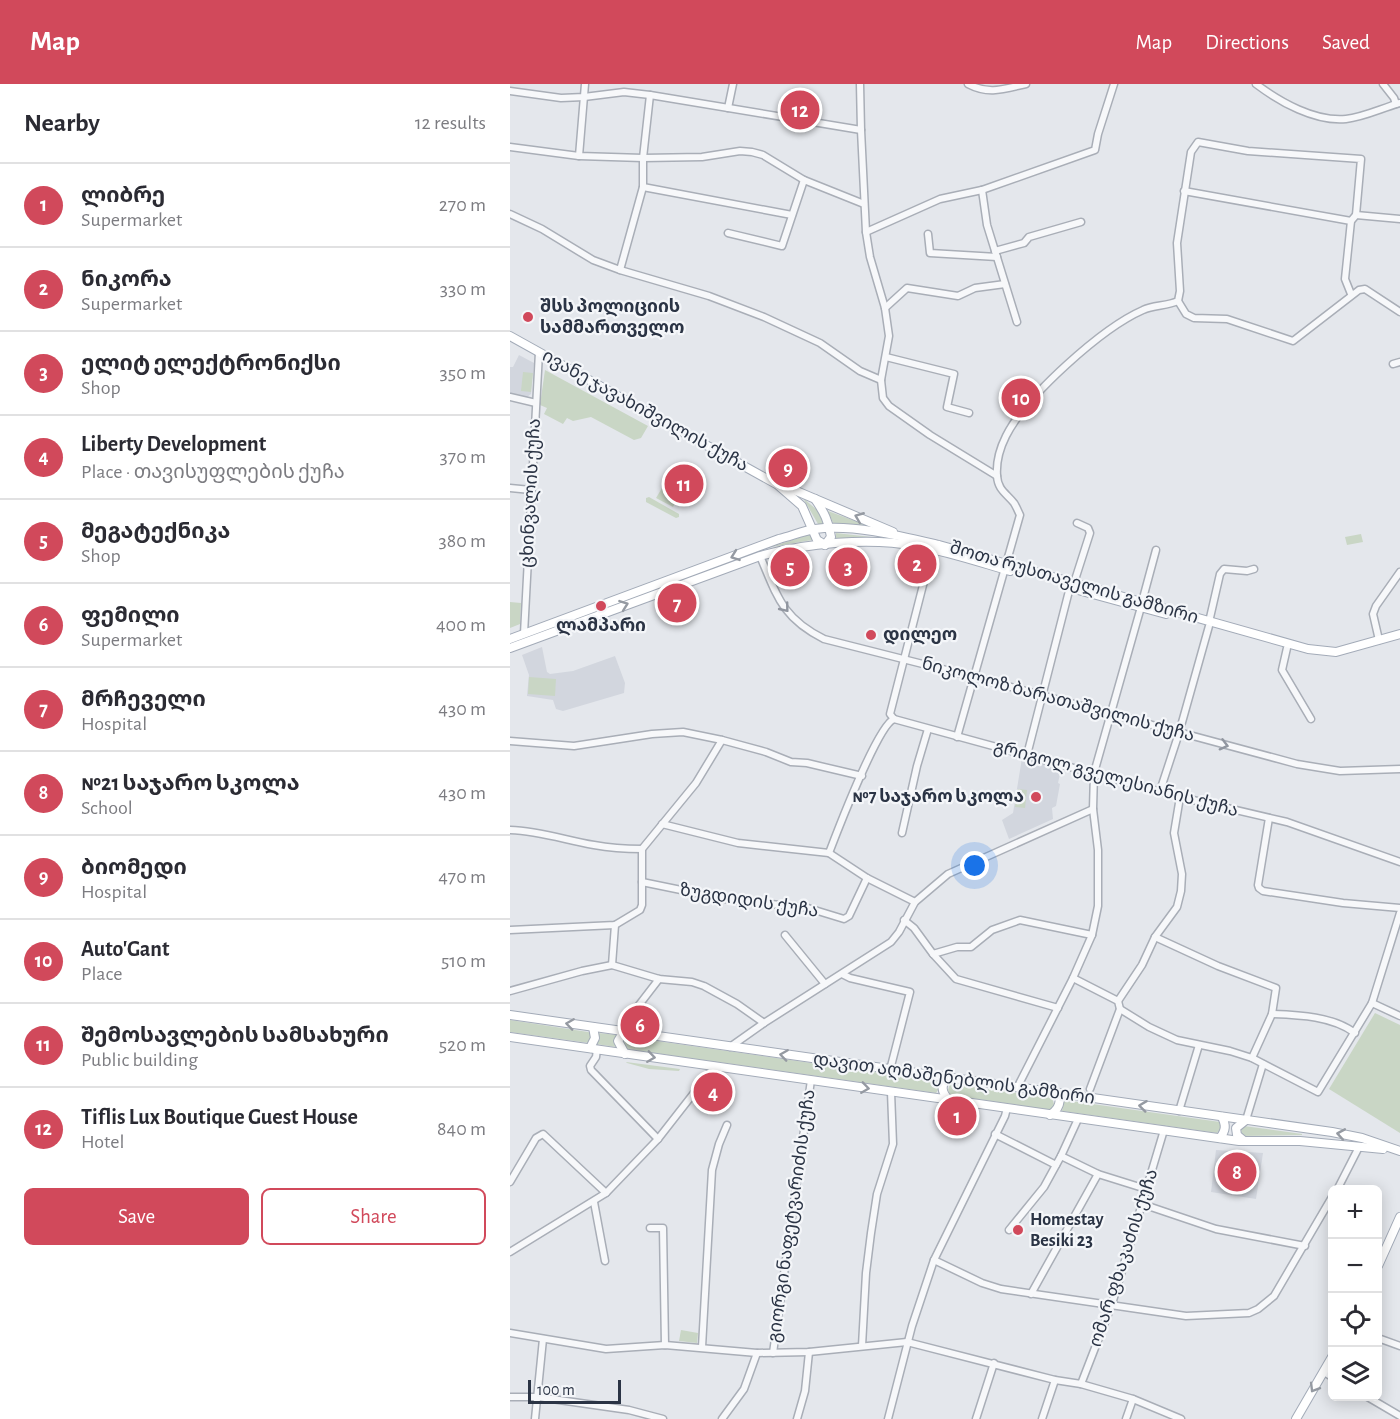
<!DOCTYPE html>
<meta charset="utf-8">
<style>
body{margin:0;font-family:"Alegreya Sans","Noto Sans Georgian",sans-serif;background:#f2f2f3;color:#2b2b33}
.controls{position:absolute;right:18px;bottom:18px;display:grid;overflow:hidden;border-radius:9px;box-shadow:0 3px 15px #0003}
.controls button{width:54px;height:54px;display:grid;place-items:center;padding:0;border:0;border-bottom:2px solid #e1e1e2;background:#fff;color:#2b2b33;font:30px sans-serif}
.scale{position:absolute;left:18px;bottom:15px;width:93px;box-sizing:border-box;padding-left:6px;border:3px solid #2b3445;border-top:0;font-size:16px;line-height:21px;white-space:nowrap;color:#2b3445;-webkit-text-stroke:4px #f4f6f9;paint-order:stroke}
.you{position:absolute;left:465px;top:782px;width:21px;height:21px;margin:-15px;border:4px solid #fff;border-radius:50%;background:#1a73e8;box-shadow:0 0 0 9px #1a73e833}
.badge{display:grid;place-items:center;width:39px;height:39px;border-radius:50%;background:#d1495b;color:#fff;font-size:20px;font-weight:700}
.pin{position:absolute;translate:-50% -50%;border:3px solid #fff;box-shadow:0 2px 6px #0006}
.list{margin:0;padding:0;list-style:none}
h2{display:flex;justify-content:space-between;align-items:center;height:78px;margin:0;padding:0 24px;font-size:26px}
h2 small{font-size:20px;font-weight:400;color:#7c7c81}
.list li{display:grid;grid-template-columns:39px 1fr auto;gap:18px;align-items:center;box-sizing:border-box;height:84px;padding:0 24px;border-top:2px solid #e1e1e2}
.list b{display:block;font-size:22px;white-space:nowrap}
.list p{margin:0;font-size:20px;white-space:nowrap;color:#7c7c81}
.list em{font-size:20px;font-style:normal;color:#7c7c81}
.actions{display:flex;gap:12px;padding:18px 24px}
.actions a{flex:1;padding:14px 0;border:2px solid #d1495b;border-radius:9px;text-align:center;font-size:21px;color:#d1495b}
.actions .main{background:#d1495b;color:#fff}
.icon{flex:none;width:33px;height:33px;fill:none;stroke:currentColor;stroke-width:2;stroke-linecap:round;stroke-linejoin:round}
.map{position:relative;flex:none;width:890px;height:1335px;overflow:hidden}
header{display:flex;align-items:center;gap:36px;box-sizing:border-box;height:84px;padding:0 30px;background:#d1495b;color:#fff}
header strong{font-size:28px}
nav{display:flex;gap:33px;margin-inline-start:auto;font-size:21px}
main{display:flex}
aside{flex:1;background:#fff}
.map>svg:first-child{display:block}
.built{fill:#d2d6de}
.green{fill:#c9d6c5}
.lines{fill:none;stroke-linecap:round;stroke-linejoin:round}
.minor-casing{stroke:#a9aeb7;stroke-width:9}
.major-casing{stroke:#a3abb8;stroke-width:10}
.minor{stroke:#f7f8fa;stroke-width:6}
.major{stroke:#fff;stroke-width:8}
.oneway{stroke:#959aa2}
.oneway2{stroke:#9196a0}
.poi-dot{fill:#d1495b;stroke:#f4f6f9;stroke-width:2}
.labels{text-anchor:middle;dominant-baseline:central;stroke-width:4.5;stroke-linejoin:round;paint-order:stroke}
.poi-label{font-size:18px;font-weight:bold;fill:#2b3445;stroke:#f4f6f9;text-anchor:start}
.street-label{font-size:18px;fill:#2b3445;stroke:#f4f6f9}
</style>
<header>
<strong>Map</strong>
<nav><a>Map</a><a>Directions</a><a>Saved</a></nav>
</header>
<main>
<aside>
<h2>Nearby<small>12 results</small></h2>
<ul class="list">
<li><span class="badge">1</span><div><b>ლიბრე</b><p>Supermarket</p></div><em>270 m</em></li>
<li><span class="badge">2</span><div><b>ნიკორა</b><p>Supermarket</p></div><em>330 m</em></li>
<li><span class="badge">3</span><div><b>ელიტ ელექტრონიქსი</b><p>Shop</p></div><em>350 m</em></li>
<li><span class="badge">4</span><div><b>Liberty Development</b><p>Place · თავისუფლების ქუჩა</p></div><em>370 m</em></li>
<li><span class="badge">5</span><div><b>მეგატექნიკა</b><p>Shop</p></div><em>380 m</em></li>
<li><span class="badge">6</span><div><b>ფემილი</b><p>Supermarket</p></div><em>400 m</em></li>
<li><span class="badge">7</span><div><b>მრჩეველი</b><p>Hospital</p></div><em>430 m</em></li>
<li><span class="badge">8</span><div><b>№21 საჯარო სკოლა</b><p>School</p></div><em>430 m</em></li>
<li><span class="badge">9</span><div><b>ბიომედი</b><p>Hospital</p></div><em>470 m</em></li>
<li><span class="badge">10</span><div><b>Auto'Gant</b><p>Place</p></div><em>510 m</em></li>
<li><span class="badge">11</span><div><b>შემოსავლების სამსახური</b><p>Public building</p></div><em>520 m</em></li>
<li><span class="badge">12</span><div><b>Tiflis Lux Boutique Guest House</b><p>Hotel</p></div><em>840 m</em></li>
</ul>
<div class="actions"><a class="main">Save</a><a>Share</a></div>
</aside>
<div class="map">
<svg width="890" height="1335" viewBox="0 0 890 1335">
<rect width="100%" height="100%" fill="#e4e7ec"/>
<g class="built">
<polygon points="9,271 24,279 21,310 17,313 0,312 0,283 3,283"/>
<polygon points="32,563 37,588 40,590 63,587 105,572 115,599 114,609 53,627 46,625 43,616 17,612 19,591 12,571"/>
<polygon points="512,674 551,685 548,699 550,700 546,722 542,724 543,735 499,755 492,736 503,729"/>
<polygon points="706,1066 753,1069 746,1115 701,1108"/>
</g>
<g class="green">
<polygon points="35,286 138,342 131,354 124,356 81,333 63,337 57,334 53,340 34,330 37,324 30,321"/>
<polygon points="13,288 23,289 21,308 11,307"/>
<polygon points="152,404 168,413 163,423 146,414"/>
<polygon points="139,413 169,430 169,433 166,434 136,418 136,414"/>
<polygon points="293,414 307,426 314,440 308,440"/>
<polygon points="318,427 367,445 324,441"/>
<polygon points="326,449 370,454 326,455"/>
<polygon points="301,450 302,456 261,463"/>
<polygon points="851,450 853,458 837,461 835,453"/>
<polygon points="0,518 11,519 10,540 0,544"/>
<polygon points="19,593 46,595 45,612 18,610"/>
<polygon points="508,705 517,706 515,724 505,723"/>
<polygon points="865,929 890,941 890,1049 819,1005"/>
<polygon points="0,936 78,948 81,949 81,955 79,959 0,948"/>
<polygon points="88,949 108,951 104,957 106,963 86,960 90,955"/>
<polygon points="118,953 427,997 430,1003 426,1009 116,965 114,957"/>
<polygon points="116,978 170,985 169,987 139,985 117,979"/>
<polygon points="440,1000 542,1014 545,1023 541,1026 440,1011 438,1006"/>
<polygon points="554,1016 710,1038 713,1041 707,1049 552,1027"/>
<polygon points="734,1042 792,1050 792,1051 732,1052 731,1045"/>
<polygon points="171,1246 188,1249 187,1259 169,1257"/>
</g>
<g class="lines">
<defs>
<g id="minor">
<polyline points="350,0 351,46 356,148 360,173 375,224 379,252 371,296 373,314 379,322 420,351 487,392"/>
<path d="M458,0C479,11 494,5 516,0"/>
<path d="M746,0C770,18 805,38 836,35C854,33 872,24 890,19"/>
<polyline points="873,0 884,14 886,20"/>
<polyline points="0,7 51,14 74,13 114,8 140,11 351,46"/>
<polyline points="218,24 223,0"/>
<polyline points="0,63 69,72 133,74 192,73 230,67 242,68 253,71 294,96 354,120"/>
<polyline points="69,72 75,0"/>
<polyline points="133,103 282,131"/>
<polyline points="472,106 477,141 507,238"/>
<polyline points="674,107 841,137"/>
<polyline points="0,130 32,145 83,176 110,186 199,212 254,233 310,259 350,287 371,296"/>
<polyline points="846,131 890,135"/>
<polyline points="356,148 430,115 472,106 585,66 588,50 604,0"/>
<polyline points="218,149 272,162 294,96"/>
<polyline points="418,150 420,169 487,173"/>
<polyline points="485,167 514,159 519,153 571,138"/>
<polyline points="110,186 133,103 133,74 140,11"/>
<polyline points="668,217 676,230 684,234 717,235 783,257 849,206 855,205 890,228"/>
<polyline points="375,224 397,204 448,212 465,204 495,200"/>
<polyline points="376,273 444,290 437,323 459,329"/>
<polyline points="883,280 890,278"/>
<polyline points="0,313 26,319"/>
<polyline points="0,404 21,406"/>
<path d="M250,472C267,512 272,534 314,555L464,593L787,680L830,687L890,685"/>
<polyline points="564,499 580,449 578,444 567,439"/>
<polyline points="632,518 646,466"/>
<polyline points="699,538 710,490 714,485 737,487 744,485"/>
<polyline points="14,550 29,268"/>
<polyline points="869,556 863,530 866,522 890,488"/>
<polyline points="777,564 772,586 801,635"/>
<polyline points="384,635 670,713 777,738 890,778"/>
<polyline points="384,635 380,630 422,466"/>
<path d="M447,653L510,431C508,427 506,422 504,419C496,409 488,406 487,392C486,379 490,364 496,352C516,312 592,244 633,226C643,221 657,222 668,217L670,207L667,159L681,68L688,58L738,67L851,75L846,131L841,137L835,195L841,210"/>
<polyline points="0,657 64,662 142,650 173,648 212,656 256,668 281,678 297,679 352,692"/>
<polyline points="517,671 560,503"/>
<polyline points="650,707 669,649 699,542"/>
<polyline points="759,734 748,801 749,804 753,807 833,819 890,824"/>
<polyline points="152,740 228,759 319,769 357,794 405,818"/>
<path d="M0,746C30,747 55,756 84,761C100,764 116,765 132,765"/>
<polyline points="392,749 407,682 418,645"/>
<path d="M319,769C327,748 368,641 384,635"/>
<polyline points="132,798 215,815 298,824 334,835 339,832 357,794"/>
<polyline points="394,836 404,844 423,870 446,895 548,924"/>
<polyline points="0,846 105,841 130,826 132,821 132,765 186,699 212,656"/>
<polyline points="275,851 315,900"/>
<polyline points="645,853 708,882 766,904 762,930 742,974"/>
<polyline points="423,870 447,863 461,863 482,846 510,836 582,851"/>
<polyline points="102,881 105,841"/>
<polyline points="332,890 340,894 400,908 380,986"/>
<polyline points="563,894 608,917 610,925 639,943 667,956 720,967 742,974 808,1008 862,919 890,829"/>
<polyline points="0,907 72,887 102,881 149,895 182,898 194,902 227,920 254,939"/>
<polyline points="608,917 632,881 645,853 667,823 671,807 672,790 664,749 670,713"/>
<polyline points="862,919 890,932"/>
<path d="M762,930C789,931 822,932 845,949"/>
<polyline points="109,947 149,895"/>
<polyline points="220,963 254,939 381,858 389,848 405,818 438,790 583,725"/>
<polyline points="87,965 86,973 80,982 81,986 148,1055"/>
<polyline points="507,1004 563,894 582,851 588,822 588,766 583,725 584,689 631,523"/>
<polyline points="580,1005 610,925"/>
<polyline points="669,1027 689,961"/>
<polyline points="736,1036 753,980"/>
<polyline points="485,1050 546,1081"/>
<polyline points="551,1072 588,1090 636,1105"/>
<polyline points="0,1098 26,1054 33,1050 96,1109"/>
<polyline points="827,1106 849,1063"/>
<polyline points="84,1118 95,1177"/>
<polyline points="632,1120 706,1145 795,1162"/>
<polyline points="140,1144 153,1144 155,1261"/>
<polyline points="499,1146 534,1103 551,1072 568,1035"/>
<polyline points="0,1168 96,1109 148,1055 205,982"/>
<polyline points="424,1176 472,1199 491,1205 676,1232 739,1229 748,1225 764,1212 822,1113"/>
<polyline points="521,1210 588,1090"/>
<polyline points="0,1249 96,1265 155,1261 247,1269 299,1268 397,1258 545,1296 571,1300 623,1315 671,1335"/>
<polyline points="868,1254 890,1262"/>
<polyline points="352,1262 356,1189 361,1149 367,1110 383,1060 381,1008"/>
<polyline points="192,1263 202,1086 209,1060 217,1041"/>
<polyline points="263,1269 301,996"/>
<polyline points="814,1288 822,1293"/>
<polyline points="571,1300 602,1220 654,1046"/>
<polyline points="856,1312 890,1332"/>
<polyline points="0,1313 28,1313 119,1326 153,1335"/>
<polyline points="25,1335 33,1255"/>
<polyline points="212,1335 234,1305 247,1269"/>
<polyline points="287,1335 295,1307 299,1268"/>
<polyline points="378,1335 402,1242 424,1176 495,1032 497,1024"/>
<polyline points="466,1335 484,1279"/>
<polyline points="532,1335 545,1296"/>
<polyline points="616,1335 623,1315"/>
</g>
<g id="major">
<polyline points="0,252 268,401 277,403 383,448"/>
<polyline points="269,402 292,422 307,456 315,461"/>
<path d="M305,415C314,428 319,438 321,453L315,461"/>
<polyline points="557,503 656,530"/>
<path d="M0,555L269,455C281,452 293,447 305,445C343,440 391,452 429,461L798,565L826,568L890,550"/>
<path d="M0,564L250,472C296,459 359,453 406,462C437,467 469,478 500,487"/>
<polyline points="0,931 822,1048 852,1054 890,1067"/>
<polyline points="114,947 108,957 115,970"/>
<polyline points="0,953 729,1057 790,1057 873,1065"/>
<polyline points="80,964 85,954 83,943"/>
<path d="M437,994C430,1002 432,1009 439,1016"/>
<path d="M540,1031C547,1026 549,1023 550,1015L547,1010"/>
<path d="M710,1054C716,1046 716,1041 712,1033"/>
<polyline points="733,1056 727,1051 726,1044 736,1036"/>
<polyline points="868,1182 890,1133"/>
<polyline points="786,1335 822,1273"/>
</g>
</defs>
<use href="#minor" class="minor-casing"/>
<use href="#major" class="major-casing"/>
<use href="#minor" class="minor"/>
<use href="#major" class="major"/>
</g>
<defs><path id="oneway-chevron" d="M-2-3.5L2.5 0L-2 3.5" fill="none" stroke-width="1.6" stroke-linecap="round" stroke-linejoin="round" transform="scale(1.5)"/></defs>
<g class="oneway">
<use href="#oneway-chevron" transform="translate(349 433) rotate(-158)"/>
<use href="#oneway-chevron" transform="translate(225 472) rotate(160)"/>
<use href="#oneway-chevron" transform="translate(114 521) rotate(-20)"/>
<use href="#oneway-chevron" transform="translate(60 940) rotate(-172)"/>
<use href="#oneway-chevron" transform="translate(274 971) rotate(-172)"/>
<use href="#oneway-chevron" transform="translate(141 973) rotate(8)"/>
<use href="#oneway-chevron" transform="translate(355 1004) rotate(8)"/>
<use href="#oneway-chevron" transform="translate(633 1022) rotate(-173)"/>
<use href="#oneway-chevron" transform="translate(831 1050) rotate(-170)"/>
<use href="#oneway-chevron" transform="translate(804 1304) rotate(121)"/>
</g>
<g class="oneway2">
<use href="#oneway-chevron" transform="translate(275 524) rotate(51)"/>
<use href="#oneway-chevron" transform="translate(714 661) rotate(15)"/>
</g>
<g class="poi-dot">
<circle cx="18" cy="233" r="6"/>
<circle cx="91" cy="522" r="6"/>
<circle cx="361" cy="551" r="6"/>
<circle cx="526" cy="713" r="6"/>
<circle cx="508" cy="1146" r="6"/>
</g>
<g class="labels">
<g class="poi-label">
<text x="30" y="223">შსს პოლიციის<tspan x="30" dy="21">სამმართველო</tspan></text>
<text x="91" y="542" text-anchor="middle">ლამპარი</text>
<text x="373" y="551">დილეო</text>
<text x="514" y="713" text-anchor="end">№7 საჯარო სკოლა</text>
<text x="520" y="1136">Homestay<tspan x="520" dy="21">Besiki 23</tspan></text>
</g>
<g class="street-label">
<text transform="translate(135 327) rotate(29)">ივანე ჯავახიშვილის ქუჩა</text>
<text transform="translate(21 409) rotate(-87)">ცხინვალის ქუჩა</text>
<text transform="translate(564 499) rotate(16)">შოთა რუსთაველის გამზირი</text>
<text transform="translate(548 616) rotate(15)">ნიკოლოზ ბარათაშვილის ქუჩა</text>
<text transform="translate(606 695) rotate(15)">გრიგოლ გველესიანის ქუჩა</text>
<text transform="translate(239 817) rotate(9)">ზუგდიდის ქუჩა</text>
<text transform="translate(444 995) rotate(8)">დავით აღმაშენებლის გამზირი</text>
<text transform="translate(282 1132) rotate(-82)">გიორგი ნაფეტვარიძის ქუჩა</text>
<text transform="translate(614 1174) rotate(-72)">ომარ ფხაკაძის ქუჩა</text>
</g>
</g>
</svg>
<div class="controls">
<button>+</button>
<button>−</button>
<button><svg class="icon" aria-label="locate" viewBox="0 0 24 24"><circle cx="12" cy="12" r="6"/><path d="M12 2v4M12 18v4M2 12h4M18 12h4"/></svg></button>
<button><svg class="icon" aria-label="layers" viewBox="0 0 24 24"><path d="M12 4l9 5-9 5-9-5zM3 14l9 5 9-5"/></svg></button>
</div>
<div class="scale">100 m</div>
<div class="you"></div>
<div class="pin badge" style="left:447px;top:1032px">1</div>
<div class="pin badge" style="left:407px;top:480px">2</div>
<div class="pin badge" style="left:338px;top:483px">3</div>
<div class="pin badge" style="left:203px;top:1008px">4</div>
<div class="pin badge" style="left:280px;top:483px">5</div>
<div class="pin badge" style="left:130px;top:941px">6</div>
<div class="pin badge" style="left:167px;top:519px">7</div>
<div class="pin badge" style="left:727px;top:1088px">8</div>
<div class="pin badge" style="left:278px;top:384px">9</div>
<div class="pin badge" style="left:511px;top:314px">10</div>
<div class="pin badge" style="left:174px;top:400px">11</div>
<div class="pin badge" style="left:290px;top:26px">12</div>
</div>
</main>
